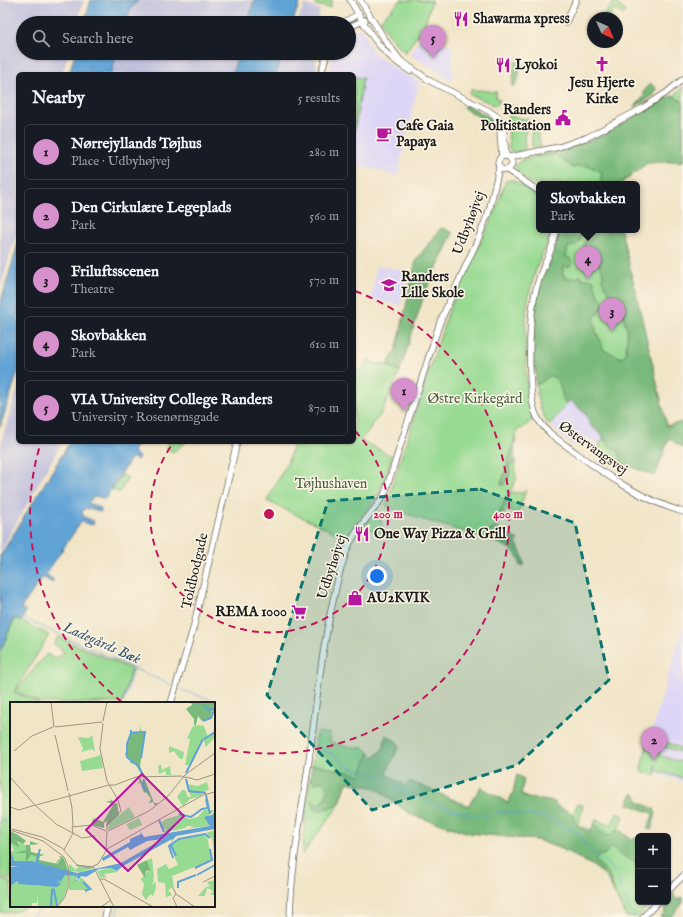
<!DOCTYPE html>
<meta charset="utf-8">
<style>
body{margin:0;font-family:"IM FELL English",serif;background:#242831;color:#f1f3f6}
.controls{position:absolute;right:12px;bottom:12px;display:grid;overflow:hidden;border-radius:6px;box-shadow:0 1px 3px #0004}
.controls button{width:36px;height:36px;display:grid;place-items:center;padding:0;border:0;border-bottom:1px solid #363941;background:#171b24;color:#f1f3f6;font:20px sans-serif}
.compass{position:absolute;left:587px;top:12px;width:36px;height:36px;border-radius:50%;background:#171b24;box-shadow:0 1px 3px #0004;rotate:135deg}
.you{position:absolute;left:377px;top:576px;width:14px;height:14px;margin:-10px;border:3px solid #fff;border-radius:50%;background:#1a73e8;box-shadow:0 0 0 6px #1a73e833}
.badge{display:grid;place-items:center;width:26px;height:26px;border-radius:50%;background:#d690ce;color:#111;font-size:13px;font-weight:700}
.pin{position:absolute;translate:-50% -33px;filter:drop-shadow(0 1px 2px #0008)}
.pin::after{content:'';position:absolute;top:21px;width:14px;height:12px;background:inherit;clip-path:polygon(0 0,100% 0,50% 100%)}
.popup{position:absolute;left:536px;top:181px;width:104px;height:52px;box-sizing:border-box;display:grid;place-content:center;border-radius:6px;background:#171b24;filter:drop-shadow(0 1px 3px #0005);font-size:13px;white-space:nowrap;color:#9ea1a6}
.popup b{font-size:15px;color:#f1f3f6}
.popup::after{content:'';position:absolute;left:50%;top:100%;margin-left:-8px;border:8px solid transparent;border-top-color:#171b24}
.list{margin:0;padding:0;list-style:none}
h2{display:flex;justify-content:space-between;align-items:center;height:52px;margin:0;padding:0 16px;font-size:17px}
h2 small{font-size:13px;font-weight:400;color:#9ea1a6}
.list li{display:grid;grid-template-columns:26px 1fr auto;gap:12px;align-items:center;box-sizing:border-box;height:56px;margin:0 8px 8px;padding:0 8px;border:1px solid #363941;border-radius:6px}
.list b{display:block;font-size:15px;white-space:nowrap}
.list p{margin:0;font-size:13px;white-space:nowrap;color:#9ea1a6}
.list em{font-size:13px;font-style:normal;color:#9ea1a6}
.icon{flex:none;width:22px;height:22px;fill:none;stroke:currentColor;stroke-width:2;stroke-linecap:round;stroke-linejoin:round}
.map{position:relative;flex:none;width:683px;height:917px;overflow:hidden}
.search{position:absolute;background:#171b24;box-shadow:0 1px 3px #0004;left:16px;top:16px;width:340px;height:44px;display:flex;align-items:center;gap:10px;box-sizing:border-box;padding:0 14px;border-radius:22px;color:#9ea1a6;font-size:15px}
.panel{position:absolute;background:#171b24;box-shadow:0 1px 3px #0004;left:16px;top:72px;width:340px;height:372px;border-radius:6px}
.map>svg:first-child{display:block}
.built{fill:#ddd5f6}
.industrial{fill:#c2c1dc}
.green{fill:#97da92;stroke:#5a7b57}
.forest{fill:#79ba7c;stroke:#4a6b4c}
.water{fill:#61a3d5;stroke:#3e6078}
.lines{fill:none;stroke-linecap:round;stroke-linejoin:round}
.stream{stroke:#61a3d5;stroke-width:1}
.secondary-casing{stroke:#676258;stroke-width:7}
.secondary{stroke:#fff;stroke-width:5.5}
.marked{fill:#0f766e;fill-opacity:0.2;stroke:#0f766e;stroke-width:3;stroke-dasharray:8 5;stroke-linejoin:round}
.ring{fill:none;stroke:#c2185b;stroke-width:2;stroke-dasharray:7 5}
.labels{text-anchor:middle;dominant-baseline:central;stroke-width:3;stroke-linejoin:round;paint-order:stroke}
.poi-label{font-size:14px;font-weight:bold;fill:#1c1c1c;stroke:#fcf5e5;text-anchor:start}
.street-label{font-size:14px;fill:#1c1c1c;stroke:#fcf5e5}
.park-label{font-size:14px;fill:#475e45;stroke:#fcf5e5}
.water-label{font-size:15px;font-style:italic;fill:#3b596f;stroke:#fcf5e5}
.inset-river{fill:none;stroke:#61a3d5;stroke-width:2}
.inset-road{fill:none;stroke:#9c9583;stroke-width:1}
.view{fill:#b5179e;fill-opacity:0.15;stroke:#b5179e;stroke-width:2}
.inset-edge{fill:none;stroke:#1c1c1c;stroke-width:2}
.centre{fill:#c2185b;stroke:#fcf5e5;stroke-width:2}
.ring-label{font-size:12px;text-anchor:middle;font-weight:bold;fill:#c2185b;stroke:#fcf5e5;stroke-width:3;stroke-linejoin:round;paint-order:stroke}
</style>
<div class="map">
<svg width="683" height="917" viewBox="0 0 683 917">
<rect width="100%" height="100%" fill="#fcf5e5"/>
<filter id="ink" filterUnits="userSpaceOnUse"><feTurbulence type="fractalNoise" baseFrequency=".025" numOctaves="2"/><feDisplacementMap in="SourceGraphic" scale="8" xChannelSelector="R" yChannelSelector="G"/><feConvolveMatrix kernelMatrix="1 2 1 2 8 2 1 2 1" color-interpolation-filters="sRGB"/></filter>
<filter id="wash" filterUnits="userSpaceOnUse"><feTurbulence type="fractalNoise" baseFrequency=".012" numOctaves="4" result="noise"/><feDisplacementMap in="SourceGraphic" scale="16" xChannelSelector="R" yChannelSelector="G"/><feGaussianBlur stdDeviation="0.9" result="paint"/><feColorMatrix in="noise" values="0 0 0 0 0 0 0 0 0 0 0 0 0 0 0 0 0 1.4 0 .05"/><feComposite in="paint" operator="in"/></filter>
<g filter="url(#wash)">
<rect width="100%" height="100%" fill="#f1e5c8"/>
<g class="built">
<polygon points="359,28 366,36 368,44 375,54 397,70 419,81 398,174 394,176 354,163 354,134 363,78 354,77 354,74 330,74 332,62 331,60 333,53 349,53 349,33"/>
<polygon points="420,38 452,45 453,78 443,77 441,74 410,54"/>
<polygon points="377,265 407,271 401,305 371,299"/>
<polygon points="570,400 586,414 591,426 604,436 599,445 583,435 573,446 549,425"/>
<polygon points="683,625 683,782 641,769"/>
</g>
<g class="industrial">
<polygon points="0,0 84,0 77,23 23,23 23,53 69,53 62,74 18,74 18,227 0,289"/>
<polygon points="138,0 253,0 246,23 127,23 131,10"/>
<polygon points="305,4 320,10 317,23 296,23"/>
<polygon points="118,53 237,53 231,74 111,74"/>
<polygon points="283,53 314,53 317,68 316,74 277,74"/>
<polygon points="18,387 18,442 62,442 0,552 0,446"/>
</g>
<g class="green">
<polygon points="314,0 332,0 330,8 316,5"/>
<polygon points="401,0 432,0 422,35 418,34 405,53 390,37 380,20"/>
<polygon points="614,2 626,11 623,15 616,10 614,10 608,18 601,18"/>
<polygon points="354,77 363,78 354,134"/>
<path d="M683,86V161L647,163L620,184H539V187C531,182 516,176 516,165L520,161L572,147L603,135L659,102L674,96Z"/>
<path d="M472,89L476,90L477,91L478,90L497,92L495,97L500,100L497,105L495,106C487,100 478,99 469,94Z"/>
<polygon points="508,115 525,119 528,118 524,138 525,148 522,151 513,152 509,149"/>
<polygon points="536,128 541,147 534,148 532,146 532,129"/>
<path d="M512,179L539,198V230H551V234C545,249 537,264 533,280C525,304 525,330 526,356C526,378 527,398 533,419L523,428L518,429L501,485L510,472L509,466L515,462L516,480L503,505L494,529L487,532L485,538L418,518L386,506L404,448L449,310L496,209L506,180L509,181Z"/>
<path d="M559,230H621L667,426L683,422V448L669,438L655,476L596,451L604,436L591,426L586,414L570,400L549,425C536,404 536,392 536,368H534L533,324L542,282L557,243Z"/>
<polygon points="368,360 377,364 383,364 400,371 380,416 371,425 371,429 360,440 392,456 387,474 375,499 348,535 344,537 267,501 288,461 294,442 354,442 354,369 360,371"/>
<polygon points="169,442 186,442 173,452 166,448"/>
<polygon points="122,475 128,478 120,492 112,490"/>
<polygon points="526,490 518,513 505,510 504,514 502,514 498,529 500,532 517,539 518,541 500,534 496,529 503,507 511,492 522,493"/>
<polygon points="377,516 380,517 384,533 382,534 364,527 371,518"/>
<polygon points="15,618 49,635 14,692 39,703 11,703 11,880 0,876 0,652"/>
<polygon points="58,637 131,669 122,703 41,703 15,691 47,654 53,658 61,656 64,653 62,650 54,644"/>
<polygon points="317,732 330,734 330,742 344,746 364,748 374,757 383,749 386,735 397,742 399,746 386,774 406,786 410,781 468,806 481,787 508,803 513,793 517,775 524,779 521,793 527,798 555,802 556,806 574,814 577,804 583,805 578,826 591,830 596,820 611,826 617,813 624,816 618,829 632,840 638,837 638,902 652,902 638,917 626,917 606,876 592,865 562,849 537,840 470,833 412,815 395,803 376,788 347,782 339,805 302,855 307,801"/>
<polygon points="650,734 653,735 656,748 656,755 658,748 655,737 680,748 680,752 662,746 659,755 683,763 683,778 657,771 656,765 655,766 656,776 641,771 641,768"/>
<path d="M0,878L11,883V906H26C19,912 9,914 0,912Z"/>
</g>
<g class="forest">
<path d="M515,61L524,64C516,72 523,76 514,86H512Z"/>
<polygon points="650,83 656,88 654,95 634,108 645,95 643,93"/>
<path d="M671,96H674L683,102V161L647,163L620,184H603V182L600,181L602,172C590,167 585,163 573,168L555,155L537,157L535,156L572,147L603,135Z"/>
<polygon points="465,104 489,117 493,123 490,127 481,118 464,108"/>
<polygon points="443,228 453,233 424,295 400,371 387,365 396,350 400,334 416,260 440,229"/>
<path d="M559,230H580L582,233L579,242L575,246L568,247L566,257L571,259L572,263L569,267L564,266L562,275L565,276L564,278H578L580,275L582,276V279H593L598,294L605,304L594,319L596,331L604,350L622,358L626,354L627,330L622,310L612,299L602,280C606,267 593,260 586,251L583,252L582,251L590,230H621L667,426L683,422V448L669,438L655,476L622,463L619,451L609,446L603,438L604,436L591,426L586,414L570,400L566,404C559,395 564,378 549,376L541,383L536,385V368H534C533,339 532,311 541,282C547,265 558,248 559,230Z"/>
<path d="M517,431L514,450L515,462L509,466C510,473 509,481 503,485H501Z"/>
<path d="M494,529L498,535L516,542L523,557L524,565L520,566C520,548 498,544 485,538L487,532Z"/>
<path d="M386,735L397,742L399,746L386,774L406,786L410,781L468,806L481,787L508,803L513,793L517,775L524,779L521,794L527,798L555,802L556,806L574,814C575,825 578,827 588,832L591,830L594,824L609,836L618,829L632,840L638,837V864L621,855L612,847L604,855H599L595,860L609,875L615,894L606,876L592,865L562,849L537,840L470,833L412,815L376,788L347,782L339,805L318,811L313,808L312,801L313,800L316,804H321C326,800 332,783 321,782C319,782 317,783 314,783L310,779L312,765H318L360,775L369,753L374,757L383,749Z"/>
<polygon points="633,793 636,795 639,802 654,809 656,814 651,830 647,829 653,816 652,813 628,804"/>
<polygon points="674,893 676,900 683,897 683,903 671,917 660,917 665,913 664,902 668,902 668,899"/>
</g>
<g class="water">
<polygon points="91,0 138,0 130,10 126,23 84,23"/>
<polygon points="254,0 301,0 292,23 247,23"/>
<polygon points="75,53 117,53 111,74 69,74"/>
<polygon points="238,53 283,53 276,74 232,74"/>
<polygon points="18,244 18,371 0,427 0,304"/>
<polygon points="70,442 135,442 137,445 133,451 139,457 137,460 132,457 105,499 95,496 88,503 101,508 101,512 85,508 82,512 84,517 94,521 93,525 81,522 46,574 54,580 52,583 43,577 21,608 26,611 22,621 14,618 0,652 0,556"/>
</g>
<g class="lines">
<g class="stream">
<polyline points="25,619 171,685"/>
<polyline points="181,690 215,701"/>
<polyline points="123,703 133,669"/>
<polyline points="318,745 321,749 336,756 346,766 379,776 406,792"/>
<polyline points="409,794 432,803 472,815 491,815"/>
<path d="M496,811L545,817L578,833C583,838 583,845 589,850C593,854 597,855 601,860L604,861L616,872L622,893"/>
<polyline points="0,819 11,824"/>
<polyline points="624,896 630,910 635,916"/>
<polyline points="31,917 36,913 42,906"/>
<polyline points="116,917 119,906"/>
</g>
</g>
</g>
<g filter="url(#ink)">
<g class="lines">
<defs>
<g id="secondary">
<path d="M350,0C368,30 379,53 410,71"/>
<polyline points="360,0 387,43 400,60 430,81 489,111 499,118 503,125 506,156"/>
<polyline points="566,22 576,0"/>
<polyline points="342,23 359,14"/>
<polyline points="349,27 365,20"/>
<polyline points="321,74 327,53"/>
<polyline points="495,115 500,132 502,156"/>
<circle cx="505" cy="163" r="7"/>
<polyline points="510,157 559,147 588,137 641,109 666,93 683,79"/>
<polyline points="507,170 539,191"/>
<path d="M556,230C555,246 545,261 540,276C537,285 534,295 533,305C529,328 527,398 537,417C545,432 561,442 575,452C608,477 643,500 683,512"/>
<polyline points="171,703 193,629 237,442"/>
<polyline points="668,891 683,876"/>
<polyline points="105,917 108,906"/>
<path d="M290,917C291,866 302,811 309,760C316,707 321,654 333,601C337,582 342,560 350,543C359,524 375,511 385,493L440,322L479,237L489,211L499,168"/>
<polyline points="643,917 658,902"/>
</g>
</defs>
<use href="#secondary" class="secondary-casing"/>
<use href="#secondary" class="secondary"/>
</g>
</g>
<path class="marked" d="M480,489L575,523L609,680L517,765L372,810L267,695L328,501Z"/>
<g class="ring">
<path d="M355 431A119 119 0 1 1 174 442"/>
<path d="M122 702A239 239 0 0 1 41 442M355 291A239 239 0 0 1 215 747"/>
</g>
<defs>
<symbol id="restaurant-bare" viewBox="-9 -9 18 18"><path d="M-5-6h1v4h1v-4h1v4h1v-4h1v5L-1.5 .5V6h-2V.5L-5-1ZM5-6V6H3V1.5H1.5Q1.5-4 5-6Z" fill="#b5179e" stroke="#fcf5e5" stroke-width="2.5" paint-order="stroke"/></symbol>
<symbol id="church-bare" viewBox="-9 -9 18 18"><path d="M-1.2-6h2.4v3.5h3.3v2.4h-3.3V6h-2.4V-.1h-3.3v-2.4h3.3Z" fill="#b5179e" stroke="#fcf5e5" stroke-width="2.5" paint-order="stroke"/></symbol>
<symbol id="civic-bare" viewBox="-9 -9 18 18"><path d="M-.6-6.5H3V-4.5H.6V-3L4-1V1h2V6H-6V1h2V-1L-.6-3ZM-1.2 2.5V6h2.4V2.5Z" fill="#b5179e" stroke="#fcf5e5" stroke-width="2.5" paint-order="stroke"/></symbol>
<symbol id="cafe-bare" viewBox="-9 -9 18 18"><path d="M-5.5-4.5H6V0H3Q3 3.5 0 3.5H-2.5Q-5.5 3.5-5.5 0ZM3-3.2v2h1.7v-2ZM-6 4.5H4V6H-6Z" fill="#b5179e" stroke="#fcf5e5" stroke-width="2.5" paint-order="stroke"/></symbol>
<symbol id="school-bare" viewBox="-9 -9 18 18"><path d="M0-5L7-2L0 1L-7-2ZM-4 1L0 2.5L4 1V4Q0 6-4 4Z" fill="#b5179e" stroke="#fcf5e5" stroke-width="2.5" paint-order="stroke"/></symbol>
<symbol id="shop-bare" viewBox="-9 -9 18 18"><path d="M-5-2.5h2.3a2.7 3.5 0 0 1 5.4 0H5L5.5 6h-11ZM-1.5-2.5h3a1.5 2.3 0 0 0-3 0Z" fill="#b5179e" stroke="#fcf5e5" stroke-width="2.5" paint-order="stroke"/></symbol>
<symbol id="supermarket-bare" viewBox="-9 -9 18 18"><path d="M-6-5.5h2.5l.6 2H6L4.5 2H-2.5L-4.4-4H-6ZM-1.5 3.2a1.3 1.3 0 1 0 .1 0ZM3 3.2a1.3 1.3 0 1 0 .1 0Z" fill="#b5179e" stroke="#fcf5e5" stroke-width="2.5" paint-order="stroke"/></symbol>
</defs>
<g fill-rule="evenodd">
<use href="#restaurant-bare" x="450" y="8" width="22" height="22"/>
<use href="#church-bare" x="591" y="53" width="22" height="22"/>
<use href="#restaurant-bare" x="492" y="54" width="22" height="22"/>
<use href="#civic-bare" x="552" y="107" width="22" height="22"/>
<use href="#cafe-bare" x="373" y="123" width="22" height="22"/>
<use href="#school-bare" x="378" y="274" width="22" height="22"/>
<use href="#restaurant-bare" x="351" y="523" width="22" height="22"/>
<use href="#shop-bare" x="344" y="587" width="22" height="22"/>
<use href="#supermarket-bare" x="288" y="601" width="22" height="22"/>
</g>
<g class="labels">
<g class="poi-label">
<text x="473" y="19">Shawarma xpress</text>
<text x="515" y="65">Lyokoi</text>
<text x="602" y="83" text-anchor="middle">Jesu Hjerte<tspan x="602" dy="16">Kirke</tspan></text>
<text x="551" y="110" text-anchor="end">Randers<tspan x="551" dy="16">Politistation</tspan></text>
<text x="396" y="126">Cafe Gaia<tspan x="396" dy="16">Papaya</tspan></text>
<text x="401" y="277">Randers<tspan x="401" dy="16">Lille Skole</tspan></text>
<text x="374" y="534">One Way Pizza &amp; Grill</text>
<text x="367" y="598">AU2KVIK</text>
<text x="287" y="612" text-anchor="end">REMA 1000</text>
</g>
<g class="street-label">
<text transform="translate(469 223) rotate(-69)">Udbyhøjvej</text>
<text transform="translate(593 448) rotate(36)">Østervangsvej</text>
<text transform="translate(332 567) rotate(-72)">Udbyhøjvej</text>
<text transform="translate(195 571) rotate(-77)">Toldbodgade</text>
</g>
<g class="park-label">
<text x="475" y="399">Østre Kirkegård</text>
<text x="331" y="484">Tøjhushaven</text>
</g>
<g class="water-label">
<text transform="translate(102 643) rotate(24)">Ladegårds Bæk</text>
</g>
</g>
<g transform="translate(10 702)">
<rect width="205" height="205" fill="#f1e5c8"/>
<path d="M189,23L194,24L198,35L205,29V35L196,45L193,37L184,58L179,63H175L180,37L177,36L183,24ZM82,33L85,50L82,47L71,50L73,47L68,35L79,36ZM159,44L174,50L173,57L169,56L164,49L159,51ZM91,53L93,66L72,69L70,59ZM151,63L152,68L160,64L161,73H156V69L149,72L148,64ZM197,80L199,88L195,89L196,92L192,90L191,94L180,97L173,104L167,95L172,88H175L178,95H181L176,82L188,84ZM119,105L125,115L98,128L99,122ZM194,108H205L196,116L200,124L179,126L183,124H177L175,126L154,131L156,127H153L151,121L156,117L170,113L180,117L188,115ZM129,116L132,123L120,128L116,122ZM205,128V156L202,136L196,131ZM192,133L197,135L202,158L162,174L164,185L158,188L162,193L156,195L155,181L148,180L147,167L156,162L159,167L168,163L160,144L169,138ZM0,140L6,144L7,140L16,143V148L10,151H16L15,158L18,160L20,153L27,154L25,162L0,159V149H4ZM54,156L58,168L60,162L66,168L68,164L84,166L71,170L59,169L46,162L47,158L51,160ZM142,156L144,175L142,184L145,179L146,186L143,194L140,192L136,198L132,192L134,182L131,177L139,168L137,158ZM10,165H17L34,172L45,170L58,173V183L53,198L46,205H28V191L27,201H22V205H0V180L6,181L8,179L28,184H44L50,181L38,177L34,172ZM101,166L108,170L94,172L97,176L90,175L87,169ZM59,172L68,174L65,175L68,178L65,180L69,179L71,175L83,188H59ZM205,178V193H200L203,189L197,186L195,194H188L196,185L200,184L197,180Z" fill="#97da92"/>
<path d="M181,0H205L200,17L192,19L188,14L186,23H184V17L176,7L182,3ZM131,23V30H135L130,64L134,74H132L128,65L127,64L129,71L126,62L120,61L121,58L115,53L121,30H130ZM130,75L132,80L135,78L144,101H148L145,104L143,100L139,101L141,97L136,90L134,91L130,80L128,83ZM100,97L103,99L104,102L107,101L109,113L96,125L97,119L94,121V126L83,123L82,119L84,116L93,120L103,103L96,99H101ZM0,129L8,133L16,139L13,142L7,139L9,145L6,144L0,140ZM20,139L29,142L20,143L21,150L35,153L30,154L29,158L48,162L50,159L47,158L51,157L49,154L53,155L58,169L26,161L27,155L21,153L17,160L15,158L16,151H5L16,148V143H20ZM137,158L140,168L136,169L135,176L127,163Z" fill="#79ba7c"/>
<path d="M205,109V127L166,134L161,140L162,137L113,164L107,169L101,166L89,167L76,175L71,174L68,179L61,180L68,178V176L64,175L68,174L55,173L51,179L47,177L53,181L46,179L51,182L47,185L8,182V179L0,184V165H9L0,164V159H21L67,171L111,161L153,137L137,139L120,148L118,145L93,159L92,156L120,140V137L131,132L130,129L134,135L200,124L194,115L202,113Z" fill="#61a3d5"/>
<path class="inset-river" d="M193,3L199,8L205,6M193,19L201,16L205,6M121,28V31L130,30M131,30H135L131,56M121,31L117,42V55L128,64L133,73M194,37L205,30M176,71L193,37M134,77L133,84L137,90M176,77L179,89L196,91M196,93L200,112M169,112L181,115L192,107L198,106L196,97M149,118L154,130M161,143L166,154M30,147L26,161L32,162M0,150L4,162M163,156L159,144L169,137L195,132L200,136M185,166L202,158L200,147M187,173L205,163M73,180L80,187L75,189M168,186V180L186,173M44,188L47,204M41,205L42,188L44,187"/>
<path class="inset-road" d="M41,0L44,25M93,19L97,0M93,21L90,47L97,79L108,98L111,109L97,122V128M45,25L92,20M45,33L58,89M4,49L22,34L43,25M0,75L25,103M176,75L187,78L205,72M59,91L62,106L63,125M25,103L46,122L72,136L85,134M26,103L99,83H105L126,75L172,74L176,76M0,105L9,108L25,103M2,127L32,135L52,146L67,163L79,166L88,162L96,149L97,129M0,128L33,139L54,155L58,164L59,182L55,195L47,205M98,129L139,109L158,94L175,73L205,51M97,147L193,93L205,90M54,148L63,131L62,125L82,123L96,129M66,163L83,165M83,164L104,205M90,177H94L143,205M193,180L205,174M163,186L166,192L163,196L167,205M166,192L185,205M91,205L101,198"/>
<path class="view" d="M132,72L174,114L118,169L76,128Z"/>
<rect width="205" height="205" class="inset-edge"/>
</g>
<circle cx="269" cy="514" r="6" class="centre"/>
<g class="ring-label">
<text x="388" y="518">200 m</text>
<text x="508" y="518">400 m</text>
</g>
</svg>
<div class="controls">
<button>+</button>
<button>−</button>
</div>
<svg class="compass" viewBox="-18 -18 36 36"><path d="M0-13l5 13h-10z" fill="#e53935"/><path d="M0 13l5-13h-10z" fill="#9ea1a6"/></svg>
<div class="you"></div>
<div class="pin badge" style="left:404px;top:411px">1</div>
<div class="pin badge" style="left:654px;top:760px">2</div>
<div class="pin badge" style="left:612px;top:331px">3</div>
<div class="pin badge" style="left:588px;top:279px">4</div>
<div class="popup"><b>Skovbakken</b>Park</div>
<div class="pin badge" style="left:433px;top:58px">5</div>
<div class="search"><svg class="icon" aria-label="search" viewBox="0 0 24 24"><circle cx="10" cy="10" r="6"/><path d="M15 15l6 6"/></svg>Search here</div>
<section class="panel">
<h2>Nearby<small>5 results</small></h2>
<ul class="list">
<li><span class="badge">1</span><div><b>Nørrejyllands Tøjhus</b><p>Place · Udbyhøjvej</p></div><em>280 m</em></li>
<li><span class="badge">2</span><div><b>Den Cirkulære Legeplads</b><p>Park</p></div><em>560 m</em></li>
<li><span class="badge">3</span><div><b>Friluftsscenen</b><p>Theatre</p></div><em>570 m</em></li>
<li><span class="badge">4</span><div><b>Skovbakken</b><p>Park</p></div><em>610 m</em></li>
<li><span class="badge">5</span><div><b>VIA University College Randers</b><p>University · Rosenørnsgade</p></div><em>870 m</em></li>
</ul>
</section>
</div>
